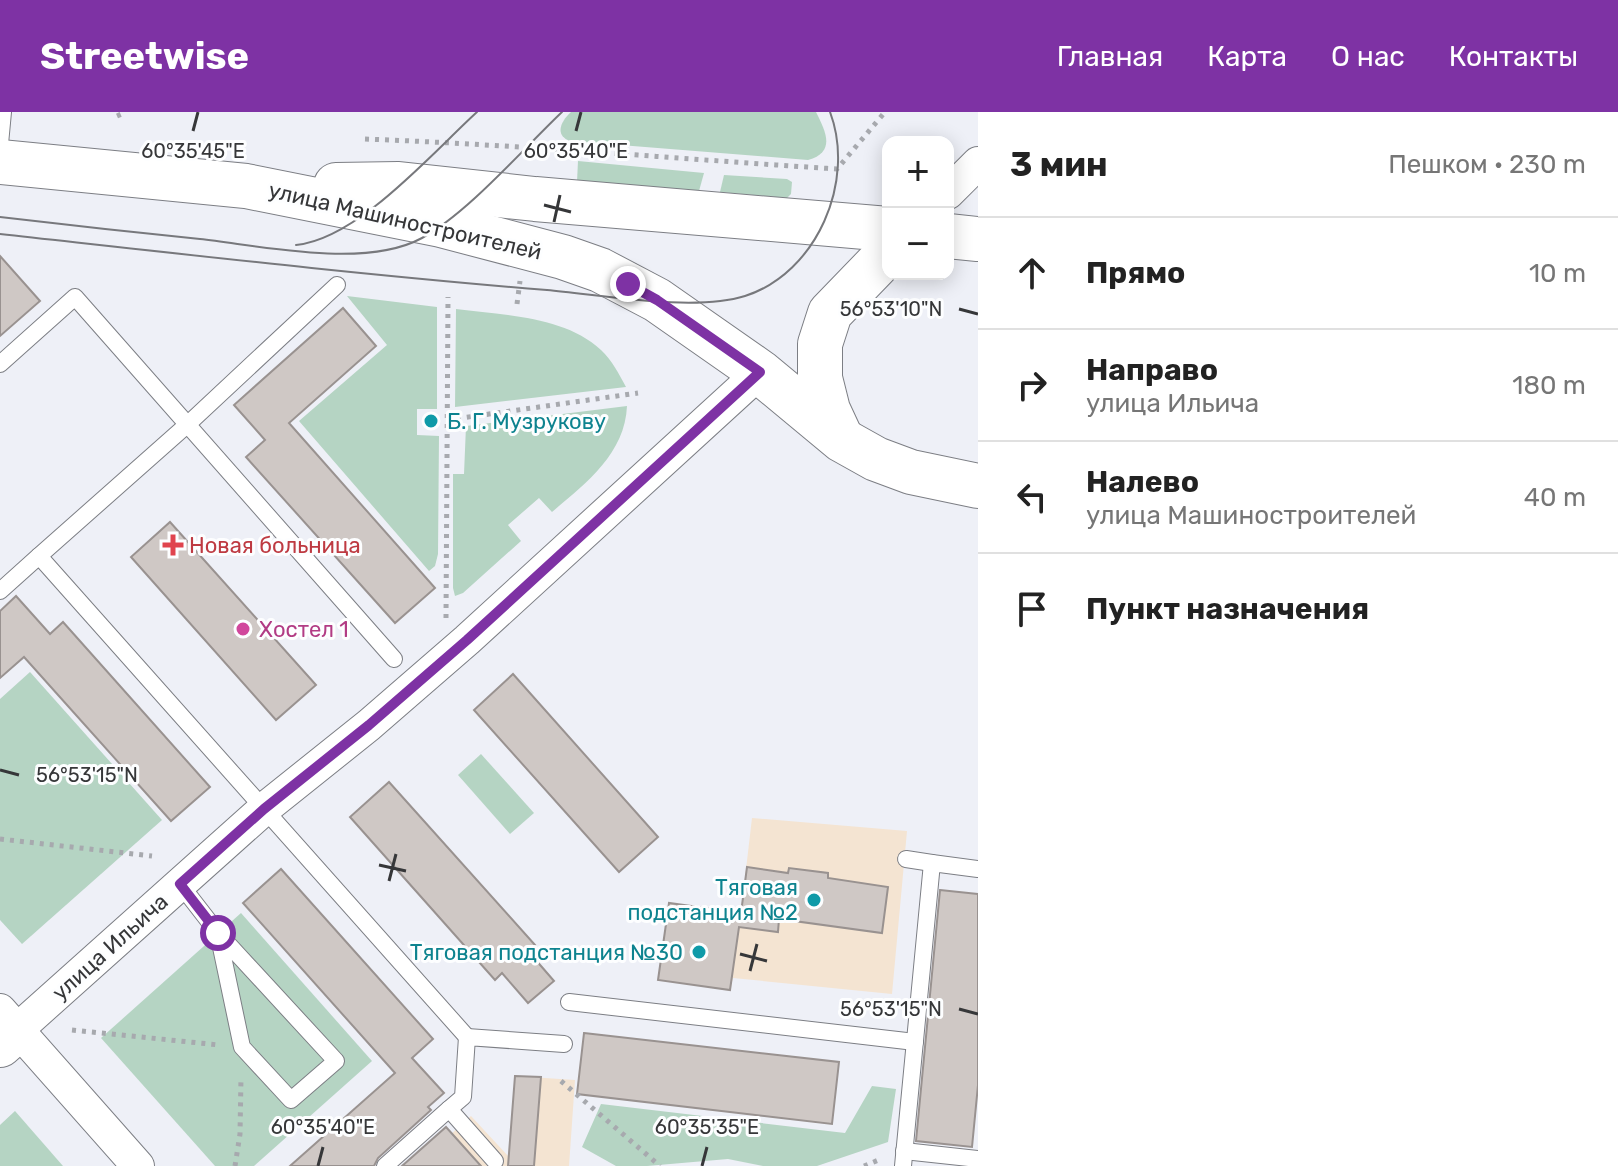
<!DOCTYPE html>
<html lang="ru">
<meta charset="utf-8">
<style>
body{margin:0;font-family:Rubik,sans-serif;background:#f2f2f2;color:#222}
.controls{position:absolute;right:24px;top:24px;display:grid;overflow:hidden;border-radius:16px;box-shadow:0 4px 20px #0003}
.controls button{width:72px;height:72px;display:grid;place-items:center;padding:0;border:0;border-bottom:2px solid #e0e0e0;background:#fff;color:#222;font:40px sans-serif}
.stop{position:absolute;width:24px;height:24px;margin:-18px;border:6px solid #7e32a4;border-radius:50%;background:#fff}
.stop.end{background:#7e32a4;border-color:#fff;box-shadow:0 2px 8px #0008}
.list{margin:0;padding:0;list-style:none}
h2{display:flex;justify-content:space-between;align-items:center;height:104px;margin:0;padding:0 32px;font-size:34px}
h2 small{font-size:26px;font-weight:400;color:#767676}
.list li{display:grid;grid-template-columns:52px 1fr auto;gap:24px;align-items:center;box-sizing:border-box;height:112px;padding:0 32px;border-top:2px solid #e0e0e0}
.list b{display:block;font-size:30px;white-space:nowrap}
.list p{margin:0;font-size:26px;white-space:nowrap;color:#767676}
.list em{font-size:26px;font-style:normal;color:#767676}
.icon{flex:none;width:44px;height:44px;fill:none;stroke:currentColor;stroke-width:2;stroke-linecap:round;stroke-linejoin:round}
.map{position:relative;flex:none;width:978px;height:1054px;overflow:hidden}
header{display:flex;align-items:center;gap:48px;box-sizing:border-box;height:112px;padding:0 40px;background:#7e32a4;color:#fff}
header strong{font-size:38px}
nav{display:flex;gap:44px;margin-inline-start:auto;font-size:28px}
main{display:flex}
aside{flex:1;background:#fff}
.map>svg:first-child{display:block}
.industrial{fill:#f4e4d2}
.green{fill:#b5d4c3}
.building{fill:#cfc8c5;stroke:#999290;stroke-width:2}
.lines{fill:none;stroke-linecap:round;stroke-linejoin:round}
.lane-casing{stroke:#7c7e84;stroke-width:18}
.street-casing{stroke:#7c7e84;stroke-width:34}
.secondary-casing{stroke:#7c7e84;stroke-width:46}
.path{stroke:#a7a9ae;stroke-width:5;stroke-dasharray:4 6;stroke-linecap:butt}
.lane{stroke:#fff;stroke-width:16}
.street{stroke:#fff;stroke-width:32}
.secondary{stroke:#fff;stroke-width:44}
.tram{stroke:#77787c;stroke-width:2}
.route{stroke:#7e32a4;stroke-width:10}
.ticks{fill:none;stroke:#363739;stroke-width:3}
.culture-dot{fill:#0f9aa8;stroke:#fdfeff;stroke-width:3}
.health-dot{fill:#e0444e;stroke:#fdfeff;stroke-width:3}
.hotel-dot{fill:#d1479c;stroke:#fdfeff;stroke-width:3}
.labels{text-anchor:middle;dominant-baseline:central;stroke-width:6;stroke-linejoin:round;paint-order:stroke}
.street-label{font-size:22px;fill:#363739;stroke:#fdfeff}
.culture-label{font-size:22px;fill:#0d838f;stroke:#fdfeff;text-anchor:end}
.health-label{font-size:22px;fill:#be3a42;stroke:#fdfeff;text-anchor:start}
.hotel-label{font-size:22px;fill:#b23c85;stroke:#fdfeff;text-anchor:start}
.ticks-label{font-size:20px;text-anchor:middle;fill:#363739;stroke:#fdfeff;stroke-width:6;stroke-linejoin:round;paint-order:stroke}
</style>
<header>
<strong>Streetwise</strong>
<nav><a>Главная</a><a>Карта</a><a>О нас</a><a>Контакты</a></nav>
</header>
<main>
<div class="map">
<svg width="978" height="1054" viewBox="0 0 978 1054">
<rect width="100%" height="100%" fill="#eef0f7"/>
<g class="industrial">
<polygon points="752,706 907,719 892,882 733,866 730,878 659,868 669,791 741,800"/>
<polygon points="515,964 575,968 569,1054 416,1054 471,1004 509,1045"/>
</g>
<g class="green">
<path d="M571,0H816C826,20 836,40 808,48L570,29C554,23 561,9 571,0Z"/>
<polygon points="578,49 704,61 699,79 577,70"/>
<polygon points="724,63 787,67 792,70 791,82 787,86 720,80"/>
<polygon points="347,184 437,195 437,297 417,297 417,323 439,324 438,442 435,454 429,459 299,309 387,233"/>
<path d="M456,197C503,203 565,204 601,238C612,248 619,262 626,275L455,295Z"/>
<path d="M627,294C625,342 585,372 552,400L539,386L508,413L521,429L463,481L455,484L453,476V362H464L466,314Z"/>
<polygon points="30,560 162,708 22,832 0,808 0,587"/>
<polygon points="481,642 534,701 510,722 458,663"/>
<polygon points="241,801 372,949 254,1054 215,1054 101,926"/>
<polygon points="872,974 896,977 888,1030 817,1054 763,1054 728,1047 647,1054 616,1054 582,1035 601,992 845,1021"/>
<polygon points="15,999 63,1054 0,1054 0,1013"/>
</g>
<g class="building">
<polygon points="0,144 40,189 0,224"/>
<polygon points="343,196 376,234 289,311 435,476 395,511 246,345 265,328 234,293"/>
<polygon points="170,410 316,573 276,608 131,445"/>
<polygon points="16,484 50,522 63,510 210,675 171,709 24,545 0,566 0,499"/>
<polygon points="513,562 658,725 619,760 474,598"/>
<polygon points="389,670 535,833 528,839 554,869 528,891 502,861 495,868 350,705"/>
<polygon points="747,755 788,761 789,756 828,761 828,766 888,775 882,821 779,807 778,820 739,815 730,878 658,868 669,791 741,801"/>
<polygon points="281,757 433,927 412,946 444,981 428,995 431,998 378,1046 374,1054 290,1054 395,961 243,791"/>
<polygon points="940,778 978,782 978,973 972,1035 916,1029"/>
<polygon points="584,921 839,950 832,1012 577,982"/>
<polygon points="515,964 541,965 534,1054 508,1054"/>
<polygon points="446,1015 481,1054 402,1054"/>
</g>
<g class="lines">
<defs>
<g id="lane">
<polyline points="0,32 3,0"/>
<polyline points="0,252 75,185 394,547"/>
<polyline points="39,444 188,312 337,173"/>
<polyline points="0,479 39,444 467,925"/>
<polyline points="906,747 932,751"/>
<polyline points="180,772 218,821 242,935 291,988 336,949 218,821"/>
<polyline points="569,890 915,930"/>
<polyline points="449,997 463,985 467,925 564,932"/>
<polyline points="904,1039 978,1047"/>
<polyline points="385,1054 449,997 495,1049"/>
<polyline points="903,1054 932,751 978,757"/>
</g>
<g id="street">
<polyline points="948,81 978,51"/>
<polyline points="0,898 138,1054"/>
<polyline points="18,917 264,697 369,613 467,528 760,260"/>
</g>
<g id="secondary">
<polyline points="0,50 246,74 441,113 563,145 600,158 657,188 760,260 842,328 876,347 911,360 978,374"/>
<polyline points="336,73 399,72 535,87 888,117"/>
<polyline points="948,124 978,127"/>
<polyline points="841,326 828,298 820,266 820,232 830,201 888,141"/>
<polyline points="0,933 18,917"/>
</g>
</defs>
<use href="#lane" class="lane-casing"/>
<use href="#street" class="street-casing"/>
<use href="#secondary" class="secondary-casing"/>
<g class="path">
<polyline points="117,4 126,0"/>
<path d="M365,27C523,33 680,47 837,57L885,0"/>
<polyline points="517,192 520,169"/>
<polyline points="447,308 638,281"/>
<polyline points="446,506 448,185"/>
<polyline points="0,727 152,744"/>
<polyline points="72,918 219,933"/>
<polyline points="561,969 660,1054"/>
<polyline points="235,1054 240,1022 241,965"/>
<polyline points="864,1054 881,1047"/>
</g>
<use href="#lane" class="lane"/>
<use href="#street" class="street"/>
<use href="#secondary" class="secondary"/>
<g class="tram">
<path d="M0,105C67,113 133,120 200,127C263,134 365,157 422,126C468,101 523,37 562,0"/>
<path d="M0,122C182,142 364,163 547,178C603,183 694,200 745,184C817,161 856,69 830,0"/>
<path d="M296,133C358,127 432,41 477,0"/>
</g>
</g>
<g class="lines">
<polyline class="route" points="218,821 180,772 264,697 369,613 467,528 760,260 657,188 628,172"/>
</g>
<path class="ticks" d="M193,19L198,0M576,19L581,0M544,93L571,100M554,110L560,83M959,197L978,202M0,658L19,663M379,753L406,759M389,769L396,742M740,842L767,849M750,859L757,832M959,897L978,902M318,1054L323,1035M702,1054L707,1035"/>
<g class="culture-dot">
<circle cx="431" cy="309" r="8"/>
<circle cx="814" cy="788" r="8"/>
<circle cx="699" cy="840" r="8"/>
</g>
<path class="health-dot" d="M169 421h8v8h8v8h-8v8h-8v-8h-8v-8h8z"/>
<circle class="hotel-dot" cx="243" cy="517" r="8"/>
<g class="labels">
<g class="street-label">
<text transform="translate(405 109) rotate(13)">улица Машиностроителей</text>
<text transform="translate(110 835) rotate(-42)">улица Ильича</text>
</g>
<g class="culture-label">
<text x="447" y="309" text-anchor="start">Б. Г. Музрукову</text>
<text x="798" y="775">Тяговая<tspan x="798" dy="25">подстанция №2</tspan></text>
<text x="683" y="840">Тяговая подстанция №30</text>
</g>
<g class="health-label">
<text x="189" y="433">Новая больница</text>
</g>
<g class="hotel-label">
<text x="259" y="517">Хостел 1</text>
</g>
</g>
<g class="ticks-label">
<text x="193" y="46">60°35'45"E</text>
<text x="576" y="46">60°35'40"E</text>
<text x="891" y="204">56°53'10"N</text>
<text x="87" y="670">56°53'15"N</text>
<text x="891" y="904">56°53'15"N</text>
<text x="323" y="1022">60°35'40"E</text>
<text x="707" y="1022">60°35'35"E</text>
</g>
</svg>
<div class="controls">
<button>+</button>
<button>−</button>
</div>
<div class="stop" style="left:218px;top:821px"></div>
<div class="stop end" style="left:628px;top:172px"></div>
</div>
<aside>
<h2>3 мин<small>Пешком · 230 m</small></h2>
<ul class="list">
<li><svg class="icon" aria-label="ahead" viewBox="0 0 24 24"><path d="M12 20V5M6 11l6-6 6 6"/></svg><div><b>Прямо</b></div><em>10 m</em></li>
<li><svg class="icon" aria-label="right" viewBox="0 0 24 24"><path d="M7 20v-9h11M14 6l5 5-5 5"/></svg><div><b>Направо</b><p>улица Ильича</p></div><em>180 m</em></li>
<li><svg class="icon" aria-label="left" viewBox="0 0 24 24"><path d="M17 20v-9H6M10 6l-5 5 5 5"/></svg><div><b>Налево</b><p>улица Машиностроителей</p></div><em>40 m</em></li>
<li><svg class="icon" aria-label="arrive" viewBox="0 0 24 24"><path d="M6 21V4h12l-3 4 3 4H6"/></svg><div><b>Пункт назначения</b></div></li>
</ul>
</aside>
</main>
